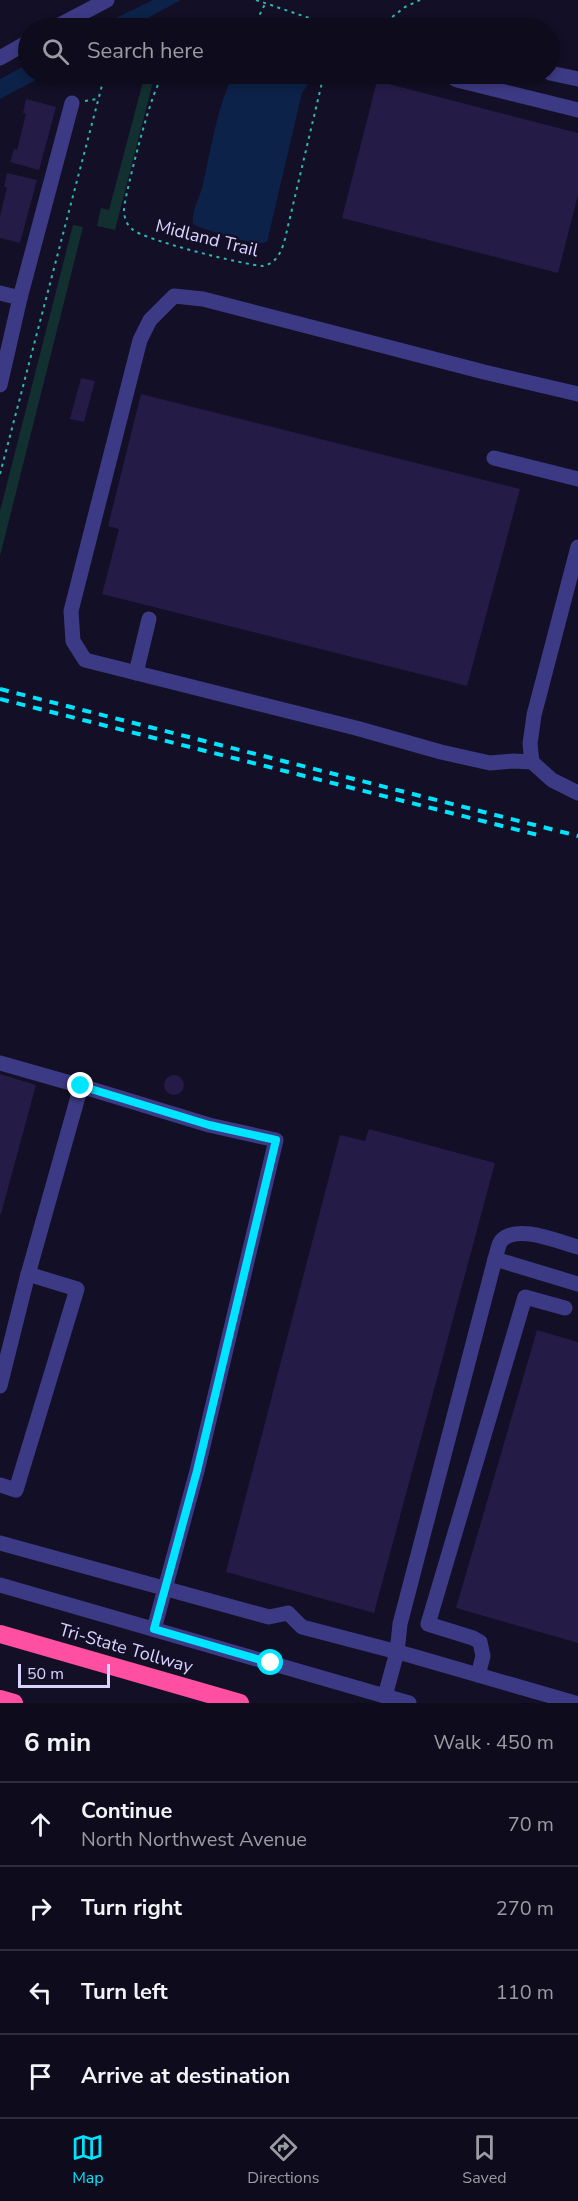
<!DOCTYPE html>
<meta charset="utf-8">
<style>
body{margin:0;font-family:"Nunito Sans",sans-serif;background:#171425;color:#f1f3f6}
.scale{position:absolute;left:18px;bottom:15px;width:92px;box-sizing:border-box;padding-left:6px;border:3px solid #d9d4ff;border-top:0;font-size:16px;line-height:21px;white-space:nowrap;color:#d9d4ff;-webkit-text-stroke:4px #130f26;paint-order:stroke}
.stop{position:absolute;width:18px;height:18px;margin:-14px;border:4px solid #00e5ff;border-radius:50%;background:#fff}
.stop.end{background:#00e5ff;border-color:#fff;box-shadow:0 2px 6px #0008}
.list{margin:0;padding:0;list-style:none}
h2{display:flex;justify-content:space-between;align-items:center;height:78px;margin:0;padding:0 24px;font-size:26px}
h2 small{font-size:20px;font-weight:400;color:#9b9ba3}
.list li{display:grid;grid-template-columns:39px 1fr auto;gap:18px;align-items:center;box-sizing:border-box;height:84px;padding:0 24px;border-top:2px solid #2e2b3b}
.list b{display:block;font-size:22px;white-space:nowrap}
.list p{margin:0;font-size:20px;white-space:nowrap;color:#9b9ba3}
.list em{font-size:20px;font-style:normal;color:#9b9ba3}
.icon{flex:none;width:33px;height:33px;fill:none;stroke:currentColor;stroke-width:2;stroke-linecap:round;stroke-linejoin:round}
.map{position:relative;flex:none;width:578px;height:1703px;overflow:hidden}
.search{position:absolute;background:#0e0b1c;box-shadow:0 3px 9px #0003;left:18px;right:18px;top:18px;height:66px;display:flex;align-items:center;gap:15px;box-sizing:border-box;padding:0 21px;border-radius:33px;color:#9b9ba3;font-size:22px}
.sheet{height:414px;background:#0e0b1c}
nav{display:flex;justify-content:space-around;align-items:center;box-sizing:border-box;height:84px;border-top:2px solid #2e2b3b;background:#0e0b1c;font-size:16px;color:#9b9ba3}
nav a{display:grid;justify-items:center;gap:3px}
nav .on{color:#00e5ff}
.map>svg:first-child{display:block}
.green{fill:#12302f}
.water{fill:#0c2248}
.building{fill:#241b47}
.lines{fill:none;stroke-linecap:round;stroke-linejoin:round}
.path{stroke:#2fb8b0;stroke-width:2;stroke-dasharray:3 4.5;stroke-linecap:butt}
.minor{stroke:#3d3a85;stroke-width:15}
.highway{stroke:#ff4fa3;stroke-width:18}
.rail{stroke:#00e5ff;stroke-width:4;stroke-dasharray:9 8;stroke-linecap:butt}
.route{stroke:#00e5ff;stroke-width:8}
.labels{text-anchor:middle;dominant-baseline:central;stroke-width:4.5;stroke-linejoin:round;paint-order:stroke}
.street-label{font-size:18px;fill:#d9d4ff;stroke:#130f26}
</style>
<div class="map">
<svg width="578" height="1703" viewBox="0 0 578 1703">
<rect width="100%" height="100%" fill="#130f26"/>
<g class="green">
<polygon points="145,74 155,74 115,230 97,226 101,208 109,210"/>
<polygon points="73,225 83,227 0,556 0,511"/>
</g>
<g class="water">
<polygon points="153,0 181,0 129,28 95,28"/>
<polygon points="28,64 28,74 47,74 0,99 0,79"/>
<path d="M234,74H305L310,76L311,80L302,93L268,238L267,242L256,244C244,240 199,229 193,224C191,212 199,199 202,188C210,155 218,101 234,74Z"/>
</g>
<g class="building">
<polygon points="377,81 578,133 578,195 558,273 342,218"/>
<polygon points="26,99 56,107 39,170 10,162 14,149 17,150 26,114 23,113"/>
<polygon points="7,173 37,180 20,243 0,238 0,216 7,187 4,187"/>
<polygon points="81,378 95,381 84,422 70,419"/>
<polygon points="141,394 520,489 467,686 102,594 119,529 108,526"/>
<polygon points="0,1074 36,1085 1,1214 0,1214"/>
<circle cx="174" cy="1085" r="10"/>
<polygon points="369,1129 495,1163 374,1613 226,1572 340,1135 365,1141"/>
<polygon points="537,1330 578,1342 578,1643 456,1608"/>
</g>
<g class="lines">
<g class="path">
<polyline points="256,0 318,21 345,27 377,25 387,21 405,7 420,0"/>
<polyline points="253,28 265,4"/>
<path d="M200,74C190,77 166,76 160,82C152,89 125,194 124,209C124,217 126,224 132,229C143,240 245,265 263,266C276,263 280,254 284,243L324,74"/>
<polyline points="85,101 97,99"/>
<polyline points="0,474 105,74"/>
</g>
<g class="minor">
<polyline points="54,28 107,0"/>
<polyline points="0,58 28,42"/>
<polyline points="550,73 578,79"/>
<polyline points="447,74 457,80 578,110"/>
<polyline points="0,293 20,298"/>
<polyline points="0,385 20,298 72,103"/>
<polyline points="494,458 578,479"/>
<polyline points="136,673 149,619"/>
<polyline points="532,762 513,761 490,763 441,752 356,728 85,660 73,641 71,611 140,340 150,320 174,296 203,299 484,372 578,394"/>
<polyline points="532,762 530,744 534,715 578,547"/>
<polyline points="532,762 552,780 578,793"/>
<polyline points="0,1063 81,1086"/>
<path d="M495,1259C497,1254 498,1245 501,1241C517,1223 559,1242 578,1247"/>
<polyline points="0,1386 27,1278 81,1086 209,1125 276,1140 197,1471 154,1629"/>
<polyline points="0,1485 16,1490 77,1289 28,1274"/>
<polyline points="0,1543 269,1617 288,1613 302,1627 409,1655 575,1703"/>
<polyline points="0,1585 409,1703"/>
<polyline points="478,1675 483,1656 480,1642 473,1638 428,1624 525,1297 565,1308"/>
<polyline points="385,1696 397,1652 400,1624 495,1259 578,1284"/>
</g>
<g class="highway">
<polyline points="0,1634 240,1703"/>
<polyline points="0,1699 14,1703"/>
</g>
<g class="rail">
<polyline points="0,689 578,836"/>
<polyline points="0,699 538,835"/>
</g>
</g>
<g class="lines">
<polyline class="route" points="81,1086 209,1125 276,1140 197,1471 154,1629 271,1663"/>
</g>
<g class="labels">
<g class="street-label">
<text transform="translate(207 238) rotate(14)">Midland Trail</text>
<text transform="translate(126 1648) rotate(16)">Tri-State Tollway</text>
</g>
</g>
</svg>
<div class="scale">50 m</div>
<div class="stop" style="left:271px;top:1663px"></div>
<div class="stop end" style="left:81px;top:1086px"></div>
<div class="search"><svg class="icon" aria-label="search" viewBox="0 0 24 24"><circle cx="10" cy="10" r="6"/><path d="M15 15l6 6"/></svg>Search here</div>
</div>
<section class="sheet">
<h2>6 min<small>Walk · 450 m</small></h2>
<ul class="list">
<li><svg class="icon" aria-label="ahead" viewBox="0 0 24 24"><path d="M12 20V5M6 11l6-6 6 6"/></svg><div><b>Continue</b><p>North Northwest Avenue</p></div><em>70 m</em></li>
<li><svg class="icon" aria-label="right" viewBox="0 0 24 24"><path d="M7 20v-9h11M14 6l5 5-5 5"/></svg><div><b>Turn right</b></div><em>270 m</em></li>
<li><svg class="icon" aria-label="left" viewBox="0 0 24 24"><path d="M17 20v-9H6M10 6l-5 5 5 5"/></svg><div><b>Turn left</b></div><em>110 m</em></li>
<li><svg class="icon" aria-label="arrive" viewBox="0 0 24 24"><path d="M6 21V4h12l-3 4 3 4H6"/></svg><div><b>Arrive at destination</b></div></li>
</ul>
</section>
<nav>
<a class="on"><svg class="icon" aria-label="map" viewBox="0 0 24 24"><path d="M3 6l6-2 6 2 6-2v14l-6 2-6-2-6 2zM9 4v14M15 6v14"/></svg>Map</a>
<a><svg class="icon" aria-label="directions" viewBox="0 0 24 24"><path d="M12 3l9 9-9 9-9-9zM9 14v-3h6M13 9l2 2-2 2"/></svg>Directions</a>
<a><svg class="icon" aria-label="saved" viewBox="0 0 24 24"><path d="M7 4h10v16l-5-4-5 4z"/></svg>Saved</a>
</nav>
